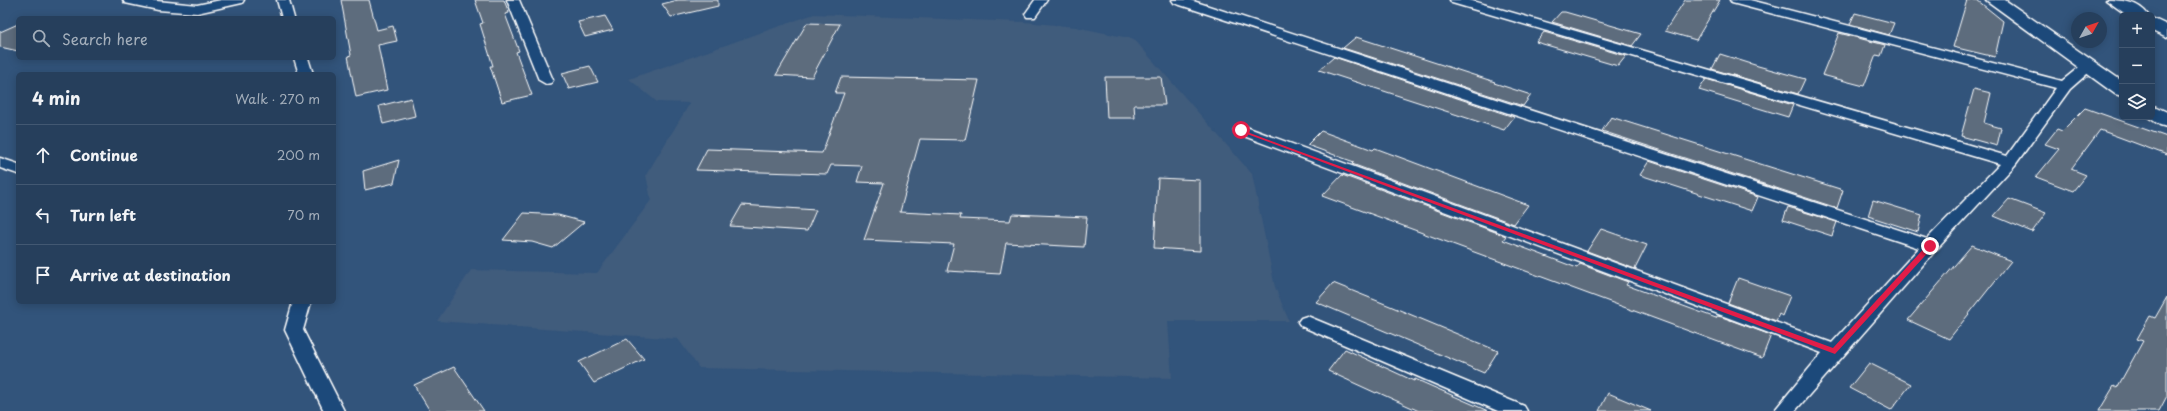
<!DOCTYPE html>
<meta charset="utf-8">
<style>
body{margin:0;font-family:"Playpen Sans",sans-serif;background:#324a65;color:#f1f3f6}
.controls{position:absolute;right:12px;top:12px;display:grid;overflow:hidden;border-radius:6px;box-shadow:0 2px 10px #0003}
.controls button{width:36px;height:36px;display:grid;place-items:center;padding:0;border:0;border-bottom:1px solid #425872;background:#263f5c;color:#f1f3f6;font:20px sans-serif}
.compass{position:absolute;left:2071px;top:12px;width:36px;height:36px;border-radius:50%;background:#263f5c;box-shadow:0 2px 10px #0003;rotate:50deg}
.stop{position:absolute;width:12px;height:12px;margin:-9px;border:3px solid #e11d48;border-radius:50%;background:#fff}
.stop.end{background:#e11d48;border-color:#fff;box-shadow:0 1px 4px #0008}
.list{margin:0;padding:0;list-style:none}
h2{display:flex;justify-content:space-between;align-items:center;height:52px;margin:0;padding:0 16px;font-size:17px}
h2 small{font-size:13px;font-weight:400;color:#a4afbb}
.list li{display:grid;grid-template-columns:26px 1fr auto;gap:12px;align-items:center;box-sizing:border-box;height:60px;padding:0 16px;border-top:1px solid #425872}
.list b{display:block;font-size:15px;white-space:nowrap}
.list em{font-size:13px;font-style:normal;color:#a4afbb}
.icon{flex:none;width:22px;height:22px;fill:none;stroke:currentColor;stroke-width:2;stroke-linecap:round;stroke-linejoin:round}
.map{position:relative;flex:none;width:2167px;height:411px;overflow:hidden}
.search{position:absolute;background:#263f5c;box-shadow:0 2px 10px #0003;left:16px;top:16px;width:320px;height:44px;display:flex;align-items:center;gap:10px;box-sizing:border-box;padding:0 14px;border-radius:6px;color:#a4afbb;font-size:15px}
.panel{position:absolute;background:#263f5c;box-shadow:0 2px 10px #0003;left:16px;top:72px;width:320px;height:232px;border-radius:6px}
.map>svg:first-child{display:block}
.built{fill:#3f5b7c}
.building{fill:#5d6c7d;stroke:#fff}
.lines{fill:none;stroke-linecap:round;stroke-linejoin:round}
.street-casing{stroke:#fff;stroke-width:3}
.secondary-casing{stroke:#fff;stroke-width:3}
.street{fill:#1f4a7a;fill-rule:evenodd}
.secondary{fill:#1f4a7a;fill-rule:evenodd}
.route{fill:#e11d48}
</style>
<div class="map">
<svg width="2167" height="411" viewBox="0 0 2167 411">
<rect width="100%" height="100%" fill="#32547b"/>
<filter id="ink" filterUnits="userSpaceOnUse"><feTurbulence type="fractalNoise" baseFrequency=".025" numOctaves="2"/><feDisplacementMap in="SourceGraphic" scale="8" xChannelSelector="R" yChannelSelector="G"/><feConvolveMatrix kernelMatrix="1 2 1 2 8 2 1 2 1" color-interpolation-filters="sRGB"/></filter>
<g filter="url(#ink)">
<polygon class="built" points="814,14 1025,22 1076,27 1134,39 1252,174 1275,287 1289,321 1168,321 1172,378 699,368 678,339 437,321 471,270 597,273 651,200 646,175 690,103 657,102 629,79"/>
<g class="building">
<polygon points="341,0 369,0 377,30 393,26 397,41 378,45 387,90 356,97 348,56 351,55"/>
<polygon points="475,0 504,0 509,13 505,14 519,51 516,52 532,95 502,102 490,66 493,66 480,24 483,23"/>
<polygon points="678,0 718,0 718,6 671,17 662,4"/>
<polygon points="1685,0 1720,0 1696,40 1665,31"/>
<polygon points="1967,0 1977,0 2003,21 1995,57 1953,47"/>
<polygon points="1561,12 1565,12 1641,34 1632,46 1552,22"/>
<polygon points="1855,13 1894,23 1889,35 1850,24"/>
<polygon points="605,16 613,30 585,37 578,22"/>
<polygon points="807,23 840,24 812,77 776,75"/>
<polygon points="18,24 18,51 0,47 0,32"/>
<polygon points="1544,32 1626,56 1618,66 1536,42"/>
<polygon points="1839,33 1885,45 1881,56 1876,55 1864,86 1822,75"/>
<polygon points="1356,37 1495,82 1494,83 1531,95 1523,106 1343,48"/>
<polygon points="1720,54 1758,66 1805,79 1798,94 1712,69"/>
<polygon points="1334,57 1514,117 1504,130 1319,70"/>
<polygon points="590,66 598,82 569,89 562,73"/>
<polygon points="841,77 979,80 965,140 920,139 900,212 961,215 960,219 1010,221 1012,214 1087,217 1084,247 1006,243 1000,274 947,271 954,244 864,240 884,183 857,182 862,166 831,165 827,174 696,170 707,149 822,153 844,93 835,93"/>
<polygon points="1105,77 1161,77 1165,105 1134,105 1135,118 1107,118"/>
<polygon points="1706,79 1793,105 1788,117 1768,111 1699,90"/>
<polygon points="1974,89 1991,93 1984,123 2001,128 1997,146 1961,136"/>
<polygon points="411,98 415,116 383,124 379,106"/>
<polygon points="2085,108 2167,137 2167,155 2100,130 2071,169 2086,175 2073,191 2036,177 2059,149 2045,144 2057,129 2062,131"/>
<polygon points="1611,117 1843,190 1837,208 1602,131"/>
<polygon points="1321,131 1373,150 1375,148 1528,205 1514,224 1352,164 1354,162 1307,145"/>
<polygon points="399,160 394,183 365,190 363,171"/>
<polygon points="1649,161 1758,197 1752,211 1640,175"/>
<polygon points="1342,175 1506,236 1503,240 1577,268 1580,264 1628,282 1626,285 1716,318 1717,316 1722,317 1771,335 1762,358 1322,196"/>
<polygon points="1158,178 1200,180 1200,251 1154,248"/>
<polygon points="2009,199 2046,213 2032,232 1994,216"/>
<polygon points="1873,200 1922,215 1918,232 1868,216"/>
<polygon points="742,205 816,210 807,231 730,226"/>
<polygon points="1788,207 1837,222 1832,236 1783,220"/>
<polygon points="524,213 558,215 584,222 553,248 532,242 503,240"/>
<polygon points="1601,229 1647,245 1635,269 1587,251"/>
<polygon points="1972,245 2011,261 1949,339 1908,320"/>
<polygon points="1738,278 1790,296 1782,316 1779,314 1776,321 1728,303"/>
<polygon points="1333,283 1390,306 1498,351 1484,373 1316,302"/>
<polygon points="2167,297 2167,396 2159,411 2099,411 2114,386 2117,388 2143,341 2137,339 2150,316 2155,318"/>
<polygon points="627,339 644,359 594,383 579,362"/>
<polygon points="1345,349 1414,381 1415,379 1488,411 1419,411 1377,392 1376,393 1328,371"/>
<polygon points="1869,363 1911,384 1891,410 1849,388"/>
<polygon points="454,367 484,411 430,411 414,385"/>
<polygon points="1608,393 1651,411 1599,411"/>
</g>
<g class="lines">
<defs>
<g id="street">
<polygon points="123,0 147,0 197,5 221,0 244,0 242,3 197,13 158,10 125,3"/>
<polygon points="277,0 289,0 294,18 282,18"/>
<polygon points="507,0 519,0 553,80 551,83 546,84 539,80"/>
<polygon points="1035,0 1047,0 1035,17 1027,17 1025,14"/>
<polygon points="1172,0 1190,0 1927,239 2000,164 1452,3 1450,0 1469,0 2007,156 2056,88 1732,3 1730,0 1750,0 2062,81 2083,64 2093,64 2095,67 2070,89 2015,165 1936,250 1795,411 1774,411 1822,353 1236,133 1234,130 1236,127 1246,127 1832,343 1919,248 1174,3"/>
<polygon points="294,58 308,58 313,74 299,74"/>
<polygon points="0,158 18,164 18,174 0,168"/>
<polygon points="293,302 311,302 303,330 344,411 324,411 285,330"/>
<polygon points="1307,316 1524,406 1527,411 1498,411 1301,326 1298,322 1301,318"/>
</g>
<g id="secondary">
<polygon points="1986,0 2005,0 2122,81 2122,96 2115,94"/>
<path d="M2106,0C2121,0 2138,1 2148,15H2127Z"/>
<polygon points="2152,18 2167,25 2167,38 2152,31"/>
<polygon points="2152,105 2167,112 2167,127 2160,125 2148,117 2152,117"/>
</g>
</defs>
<use href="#street" class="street-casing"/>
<use href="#secondary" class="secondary-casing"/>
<use href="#street" class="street"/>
<use href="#secondary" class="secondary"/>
</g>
</g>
<polygon class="route" points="1239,129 1833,348 1928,244 1934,246 1835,354 1239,131"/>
</svg>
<div class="controls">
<button>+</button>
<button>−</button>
<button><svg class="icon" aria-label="layers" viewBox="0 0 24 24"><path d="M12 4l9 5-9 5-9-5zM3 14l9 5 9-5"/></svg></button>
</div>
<svg class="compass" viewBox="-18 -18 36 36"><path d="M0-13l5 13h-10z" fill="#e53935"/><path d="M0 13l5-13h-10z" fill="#a4afbb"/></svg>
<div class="stop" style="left:1241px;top:130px"></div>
<div class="stop end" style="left:1930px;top:246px"></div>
<div class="search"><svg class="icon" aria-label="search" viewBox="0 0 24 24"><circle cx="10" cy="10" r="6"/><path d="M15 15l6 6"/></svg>Search here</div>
<section class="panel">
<h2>4 min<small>Walk · 270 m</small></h2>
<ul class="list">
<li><svg class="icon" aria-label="ahead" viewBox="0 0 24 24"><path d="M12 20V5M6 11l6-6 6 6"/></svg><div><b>Continue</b></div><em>200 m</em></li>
<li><svg class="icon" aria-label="left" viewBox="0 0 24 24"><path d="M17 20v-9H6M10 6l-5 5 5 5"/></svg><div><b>Turn left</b></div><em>70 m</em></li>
<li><svg class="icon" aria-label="arrive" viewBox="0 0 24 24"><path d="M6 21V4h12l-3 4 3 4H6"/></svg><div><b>Arrive at destination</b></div></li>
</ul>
</section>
</div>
